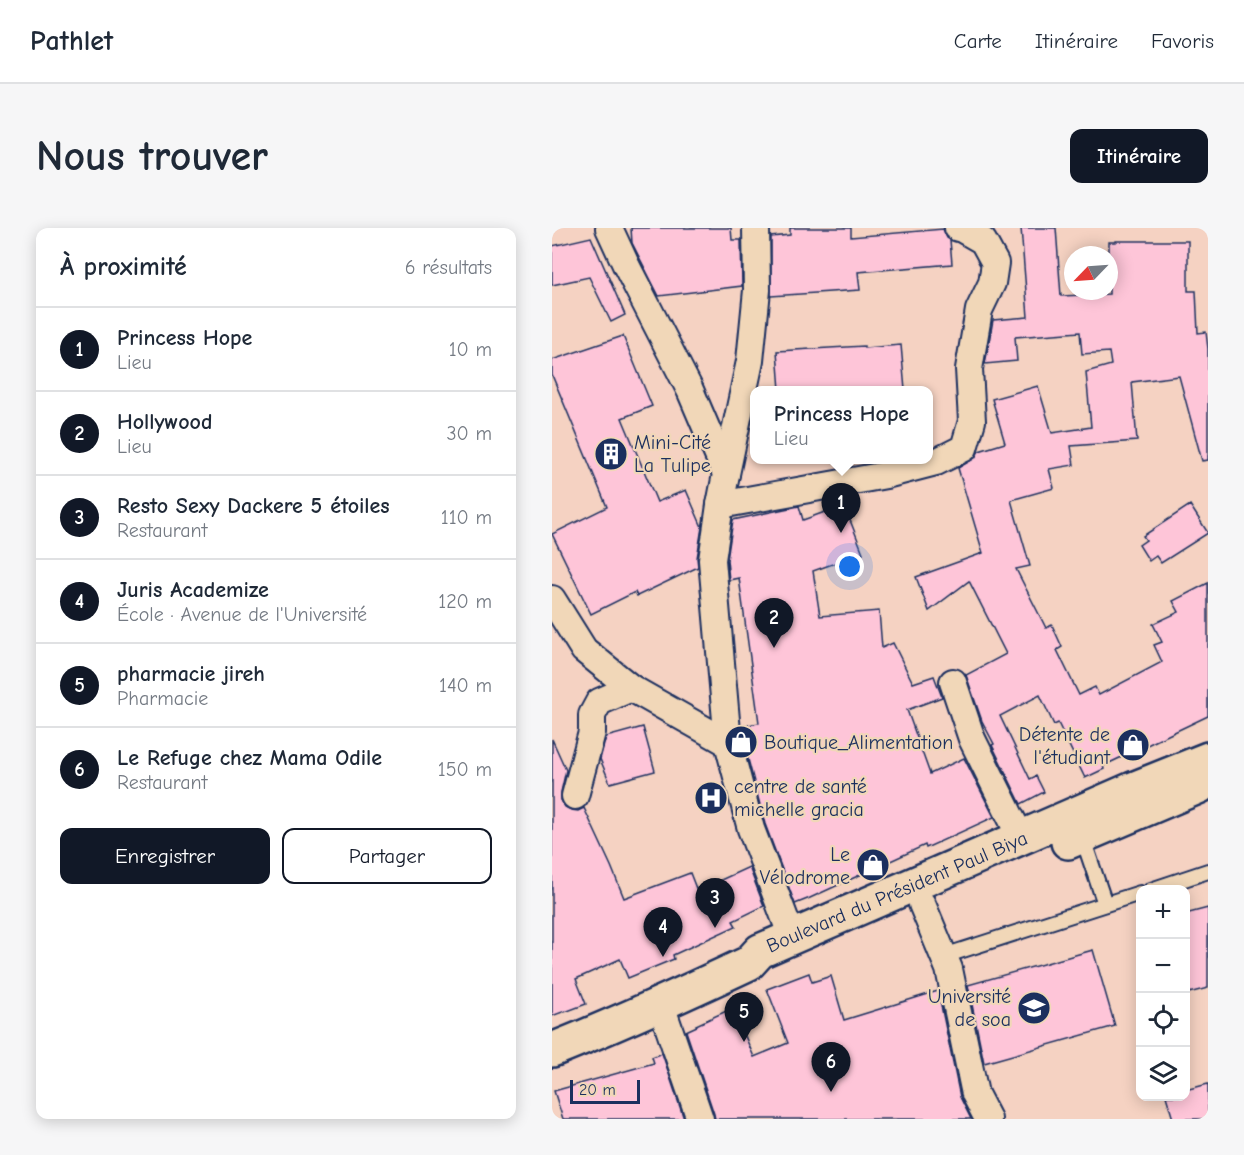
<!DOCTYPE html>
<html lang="fr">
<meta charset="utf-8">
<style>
body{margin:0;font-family:"Comic Neue",sans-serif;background:#f6f6f7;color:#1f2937}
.controls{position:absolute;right:18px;bottom:18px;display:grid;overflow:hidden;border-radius:12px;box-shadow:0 3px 15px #0003}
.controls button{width:54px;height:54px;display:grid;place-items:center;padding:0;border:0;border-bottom:2px solid #e0e1e3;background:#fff;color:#1f2937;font:30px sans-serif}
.compass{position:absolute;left:512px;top:18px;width:54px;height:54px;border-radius:50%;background:#fff;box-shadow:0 3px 15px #0003;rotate:245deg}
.scale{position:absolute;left:18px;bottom:15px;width:70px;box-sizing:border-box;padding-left:6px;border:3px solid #1b2f5e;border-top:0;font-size:16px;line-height:21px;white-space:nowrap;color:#1b2f5e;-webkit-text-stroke:4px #f1d7b8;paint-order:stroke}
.you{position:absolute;left:298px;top:339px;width:21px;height:21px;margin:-15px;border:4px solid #fff;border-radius:50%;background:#1a73e8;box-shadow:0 0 0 9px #1a73e833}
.badge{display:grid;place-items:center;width:39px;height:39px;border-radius:50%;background:#111827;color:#fff;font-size:20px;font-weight:700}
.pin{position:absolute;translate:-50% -50px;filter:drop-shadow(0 2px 3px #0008)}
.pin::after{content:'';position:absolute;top:32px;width:21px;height:18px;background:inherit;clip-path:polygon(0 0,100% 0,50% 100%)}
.popup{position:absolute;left:198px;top:158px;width:183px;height:78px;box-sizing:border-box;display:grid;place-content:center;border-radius:12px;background:#fff;filter:drop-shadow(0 2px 4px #0005);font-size:20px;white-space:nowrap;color:#747a83}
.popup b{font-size:22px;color:#1f2937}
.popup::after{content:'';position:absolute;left:50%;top:100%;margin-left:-12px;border:12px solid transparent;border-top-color:#fff}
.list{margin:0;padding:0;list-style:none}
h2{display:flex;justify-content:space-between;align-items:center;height:78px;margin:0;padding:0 24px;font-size:26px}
h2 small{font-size:20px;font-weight:400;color:#747a83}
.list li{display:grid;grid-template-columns:39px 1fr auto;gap:18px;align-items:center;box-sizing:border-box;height:84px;padding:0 24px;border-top:2px solid #e0e1e3}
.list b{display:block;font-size:22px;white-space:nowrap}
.list p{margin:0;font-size:20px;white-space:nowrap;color:#747a83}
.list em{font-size:20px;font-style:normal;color:#747a83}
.actions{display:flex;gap:12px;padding:18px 24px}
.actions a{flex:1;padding:14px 0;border:2px solid #111827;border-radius:12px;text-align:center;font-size:21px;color:#111827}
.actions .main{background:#111827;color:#fff}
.icon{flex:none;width:33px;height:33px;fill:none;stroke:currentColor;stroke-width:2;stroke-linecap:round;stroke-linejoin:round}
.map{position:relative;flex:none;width:656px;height:891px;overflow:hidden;border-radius:12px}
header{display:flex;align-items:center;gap:36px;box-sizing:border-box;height:84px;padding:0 30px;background:#fff;border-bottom:2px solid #e0e1e3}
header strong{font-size:28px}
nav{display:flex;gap:33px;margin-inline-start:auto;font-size:21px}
.intro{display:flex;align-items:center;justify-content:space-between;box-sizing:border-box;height:144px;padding:0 36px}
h1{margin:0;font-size:42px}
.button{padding:15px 27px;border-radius:12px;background:#111827;color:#fff;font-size:21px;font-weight:700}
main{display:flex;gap:36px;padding:0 36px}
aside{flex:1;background:#fff;border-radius:12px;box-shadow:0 3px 15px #0003}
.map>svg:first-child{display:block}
.building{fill:#fec5d8;stroke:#1b2f5e;stroke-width:1.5}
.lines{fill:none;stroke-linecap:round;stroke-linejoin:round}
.lane-casing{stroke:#1b2f5e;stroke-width:18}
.street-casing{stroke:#1b2f5e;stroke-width:30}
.secondary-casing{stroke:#1b2f5e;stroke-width:38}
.lane{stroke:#f1d7b8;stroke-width:14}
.street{stroke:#f1d7b8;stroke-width:26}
.secondary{stroke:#f1d7b8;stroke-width:33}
.labels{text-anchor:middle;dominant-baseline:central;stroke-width:4.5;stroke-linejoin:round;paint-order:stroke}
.poi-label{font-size:20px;fill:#1b2f5e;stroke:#f1d7b8;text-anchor:start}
.street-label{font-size:20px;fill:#1b2f5e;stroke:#f1d7b8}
</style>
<header>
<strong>Pathlet</strong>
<nav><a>Carte</a><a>Itinéraire</a><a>Favoris</a></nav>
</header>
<div class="intro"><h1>Nous trouver</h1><a class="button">Itinéraire</a></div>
<main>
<aside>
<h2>À proximité<small>6 résultats</small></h2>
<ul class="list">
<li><span class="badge">1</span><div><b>Princess Hope</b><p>Lieu</p></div><em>10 m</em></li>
<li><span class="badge">2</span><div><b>Hollywood</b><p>Lieu</p></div><em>30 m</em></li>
<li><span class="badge">3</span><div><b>Resto Sexy Dackere 5 étoiles</b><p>Restaurant</p></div><em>110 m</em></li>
<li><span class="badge">4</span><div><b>Juris Academize</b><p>École · Avenue de l'Université</p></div><em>120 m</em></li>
<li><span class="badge">5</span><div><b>pharmacie jireh</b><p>Pharmacie</p></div><em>140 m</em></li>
<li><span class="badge">6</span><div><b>Le Refuge chez Mama Odile</b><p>Restaurant</p></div><em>150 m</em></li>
</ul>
<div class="actions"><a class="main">Enregistrer</a><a>Partager</a></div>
</aside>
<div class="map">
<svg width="656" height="891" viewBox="0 0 656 891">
<rect width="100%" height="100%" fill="#f5d2c2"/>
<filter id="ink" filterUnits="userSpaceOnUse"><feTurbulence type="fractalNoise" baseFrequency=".0167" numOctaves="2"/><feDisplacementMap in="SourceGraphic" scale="12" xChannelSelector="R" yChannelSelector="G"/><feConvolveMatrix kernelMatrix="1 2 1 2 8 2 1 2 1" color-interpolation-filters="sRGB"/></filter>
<g filter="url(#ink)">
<g class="building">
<polygon points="79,0 179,0 180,12 189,12 190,58 107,68 80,15"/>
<polygon points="238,0 299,0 299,9 391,1 395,10 398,12 400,36 306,44 308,62 219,68 219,9 238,7"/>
<polygon points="469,0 504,0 509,68 557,66 557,14 564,14 564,13 636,13 636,63 644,63 646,105 654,104 656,121 656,232 650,233 627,148 580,154 585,213 519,218 522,237 497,241 502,260 459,272 478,338 464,341 494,400 500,397 510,419 505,422 527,467 543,459 547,467 610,434 602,417 610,414 601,396 627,384 621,373 656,355 656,488 551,538 552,541 533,550 506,495 502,497 488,467 448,488 478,551 484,548 492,564 469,576 440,517 442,516 430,493 414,447 454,426 417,353 377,383 364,349 431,325 406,240 423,230 427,223 453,215 440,171 486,158 500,205 539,199 534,144 559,137 557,124 530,126 528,104 463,109 465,133 433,136 441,92 476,89"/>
<polygon points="39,9 73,87 59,94 37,49 0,57 0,18"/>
<polygon points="71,108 100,178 70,190 105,274 134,262 150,299 145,330 146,339 85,368 83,364 39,386 0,306 55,279 0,147 0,132"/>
<polygon points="349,117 353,162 228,162 225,123 312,118 312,120"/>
<polygon points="292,277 311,325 261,343 268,388 327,383 330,420 341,415 361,455 382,448 390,469 355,482 378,546 412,530 442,589 374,620 373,617 258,670 243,676 213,596 191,512 190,498 207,495 187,350 177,352 175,332 181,292 247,278 251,292"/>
<polygon points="638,277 656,305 609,335 604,328 597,333 587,317 594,312 591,308"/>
<polygon points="91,499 103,543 58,555 48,531 54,509"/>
<polygon points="0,511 14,542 9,564 9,572 13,579 19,582 26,583 32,580 59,638 72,670 138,645 145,663 197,639 212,678 181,693 184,698 121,727 122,731 76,750 68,731 24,751 34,776 13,784 13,783 0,788"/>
<polygon points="656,680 656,760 633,766 633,686"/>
<polygon points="541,722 563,798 432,835 416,757"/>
<polygon points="257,745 260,754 279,748 292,792 386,763 408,869 419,891 163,891 162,886 134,803 145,798 144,797 181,780 202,829 236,815 215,761"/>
<polygon points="110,825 132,891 11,891 2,863 102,835 100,829"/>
<polygon points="656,856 656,891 621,891 614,868 633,868 633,862"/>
</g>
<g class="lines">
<defs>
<g id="lane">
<polyline points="530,608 553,676"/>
<polyline points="599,662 656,643"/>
<polyline points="392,728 588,665"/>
</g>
<g id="street">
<polyline points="57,0 75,39 138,162 174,246 168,277 160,332 176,515 199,601 240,709"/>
<polyline points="174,246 198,133 205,62 204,0"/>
<polyline points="168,277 334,247 384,234 412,220 420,193 417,141 427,82 440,55 443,35 431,13 410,1 406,0"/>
<polyline points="0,371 32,422 79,460 176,515"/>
<polyline points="401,454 420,511 469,610"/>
<polyline points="23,568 40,504 40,487 47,474 79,460"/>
<polyline points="370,676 397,741 423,866 436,891"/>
<polyline points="109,777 148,891"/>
</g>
<g id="secondary">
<polyline points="516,614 648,558"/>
<path d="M0,822C68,795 131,766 197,735L208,723L581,561L656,531"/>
</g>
</defs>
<use href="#lane" class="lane-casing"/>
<use href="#street" class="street-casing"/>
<use href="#secondary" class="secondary-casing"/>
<use href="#lane" class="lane"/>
<use href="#street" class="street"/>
<use href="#secondary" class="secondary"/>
</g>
</g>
<defs>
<symbol id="building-disc" viewBox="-11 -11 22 22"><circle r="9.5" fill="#1b2f5e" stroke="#f1d7b8"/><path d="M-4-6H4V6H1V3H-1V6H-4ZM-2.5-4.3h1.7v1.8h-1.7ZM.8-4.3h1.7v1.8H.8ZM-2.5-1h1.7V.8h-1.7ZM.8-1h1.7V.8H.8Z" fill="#fff"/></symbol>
<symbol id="shop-disc" viewBox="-11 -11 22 22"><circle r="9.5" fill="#1b2f5e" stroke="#f1d7b8"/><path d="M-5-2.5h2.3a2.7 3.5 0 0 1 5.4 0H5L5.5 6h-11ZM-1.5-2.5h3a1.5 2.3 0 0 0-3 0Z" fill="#fff"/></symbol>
<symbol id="hospital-disc" viewBox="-11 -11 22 22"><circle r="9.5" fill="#1b2f5e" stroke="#f1d7b8"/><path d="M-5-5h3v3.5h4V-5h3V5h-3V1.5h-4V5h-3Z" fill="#fff"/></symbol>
<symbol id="university-disc" viewBox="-11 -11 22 22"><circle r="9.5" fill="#1b2f5e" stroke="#f1d7b8"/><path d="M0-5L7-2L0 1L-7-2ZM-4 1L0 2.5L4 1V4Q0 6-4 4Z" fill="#fff"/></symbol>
</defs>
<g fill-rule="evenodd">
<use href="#building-disc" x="40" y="207" width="38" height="38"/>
<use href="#shop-disc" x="170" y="495" width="38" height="38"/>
<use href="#shop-disc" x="562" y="498" width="38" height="38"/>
<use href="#hospital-disc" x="140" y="551" width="38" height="38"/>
<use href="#shop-disc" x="302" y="618" width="38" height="38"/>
<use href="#university-disc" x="463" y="761" width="38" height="38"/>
</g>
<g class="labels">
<g class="poi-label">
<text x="82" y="214">Mini-Cité<tspan x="82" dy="23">La Tulipe</tspan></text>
<text x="558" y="506" text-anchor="end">Détente de<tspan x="558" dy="23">l'étudiant</tspan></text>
<text x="212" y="514">Boutique_Alimentation</text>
<text x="182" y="558">centre de santé<tspan x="182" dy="23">michelle gracia</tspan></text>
<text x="298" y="626" text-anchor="end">Le<tspan x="298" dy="23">Vélodrome</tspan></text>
<text x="459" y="768" text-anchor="end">Université<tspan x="459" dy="23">de soa</tspan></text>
</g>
<g class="street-label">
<text transform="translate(345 664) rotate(-23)">Boulevard du Président Paul Biya</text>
</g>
</g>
</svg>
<div class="controls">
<button>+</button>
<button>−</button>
<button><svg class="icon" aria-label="locate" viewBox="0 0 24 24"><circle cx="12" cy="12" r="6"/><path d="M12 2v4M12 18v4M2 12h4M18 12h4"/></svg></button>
<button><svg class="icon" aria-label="layers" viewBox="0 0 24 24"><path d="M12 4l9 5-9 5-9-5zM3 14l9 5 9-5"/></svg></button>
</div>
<svg class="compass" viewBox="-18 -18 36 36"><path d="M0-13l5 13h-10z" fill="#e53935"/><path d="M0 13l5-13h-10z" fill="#747a83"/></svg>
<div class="scale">20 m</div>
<div class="you"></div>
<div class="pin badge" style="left:289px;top:305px">1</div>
<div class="popup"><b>Princess Hope</b>Lieu</div>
<div class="pin badge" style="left:222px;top:420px">2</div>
<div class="pin badge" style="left:163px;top:700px">3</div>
<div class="pin badge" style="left:111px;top:729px">4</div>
<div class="pin badge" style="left:192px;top:814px">5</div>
<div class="pin badge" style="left:279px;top:864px">6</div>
</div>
</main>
